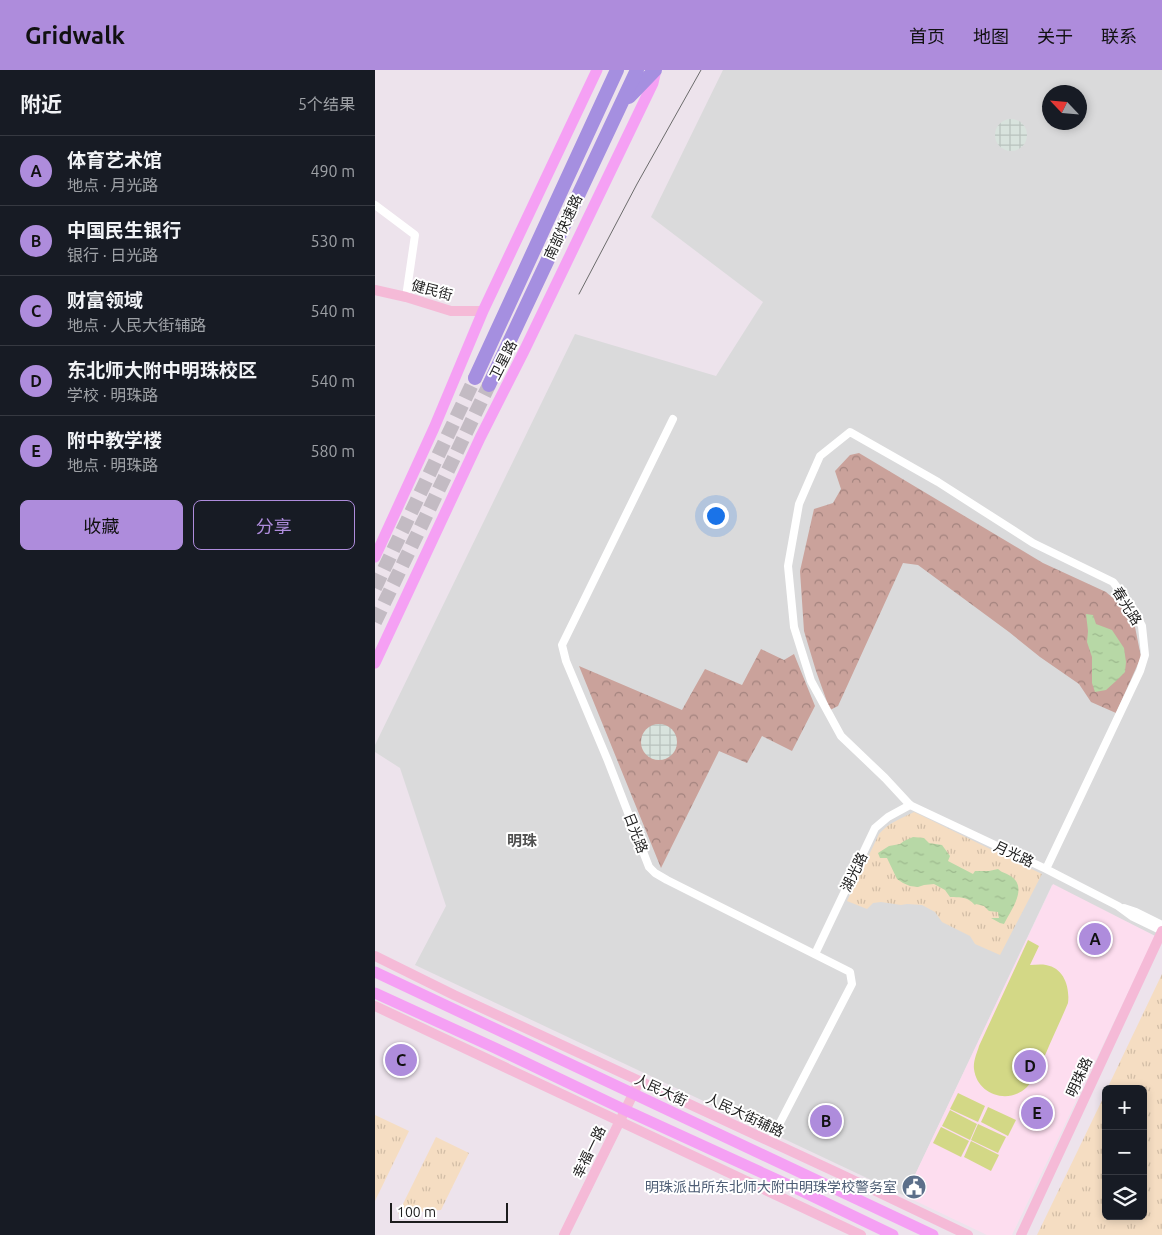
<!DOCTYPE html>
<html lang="zh">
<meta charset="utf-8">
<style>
body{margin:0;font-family:Ubuntu,"Noto Sans SC",sans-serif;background:#242831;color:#f1f3f6}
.controls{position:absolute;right:15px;bottom:15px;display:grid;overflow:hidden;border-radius:8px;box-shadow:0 2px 8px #0003}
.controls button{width:45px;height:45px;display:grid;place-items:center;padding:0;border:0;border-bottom:1px solid #363941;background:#171b24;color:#f1f3f6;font:25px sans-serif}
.compass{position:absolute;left:667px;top:15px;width:45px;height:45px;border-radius:50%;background:#171b24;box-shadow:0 2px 8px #0003;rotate:296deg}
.scale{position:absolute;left:15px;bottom:12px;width:118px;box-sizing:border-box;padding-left:5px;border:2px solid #1d1d1d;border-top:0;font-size:14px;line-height:18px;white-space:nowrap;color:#1d1d1d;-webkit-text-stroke:4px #fff;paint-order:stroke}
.you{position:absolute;left:340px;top:445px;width:18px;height:18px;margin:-12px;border:4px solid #fff;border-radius:50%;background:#1a73e8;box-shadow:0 0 0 8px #1a73e833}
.badge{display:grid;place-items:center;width:32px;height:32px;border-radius:50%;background:#ae8cdc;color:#111;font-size:16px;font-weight:700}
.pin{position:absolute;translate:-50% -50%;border:2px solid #fff;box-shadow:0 1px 5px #0006}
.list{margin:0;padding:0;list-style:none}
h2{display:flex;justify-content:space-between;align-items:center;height:65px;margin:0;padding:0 20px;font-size:21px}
h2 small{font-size:16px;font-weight:400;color:#9ea1a6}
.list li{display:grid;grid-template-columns:32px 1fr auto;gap:15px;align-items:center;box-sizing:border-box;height:70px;padding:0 20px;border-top:1px solid #363941}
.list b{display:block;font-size:19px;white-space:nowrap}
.list p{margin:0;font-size:16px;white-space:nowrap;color:#9ea1a6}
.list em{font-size:16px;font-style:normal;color:#9ea1a6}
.actions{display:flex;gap:10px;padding:15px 20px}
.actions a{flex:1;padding:11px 0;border:1px solid #ae8cdc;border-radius:8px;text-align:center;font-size:18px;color:#ae8cdc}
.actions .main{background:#ae8cdc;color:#111}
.icon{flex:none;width:28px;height:28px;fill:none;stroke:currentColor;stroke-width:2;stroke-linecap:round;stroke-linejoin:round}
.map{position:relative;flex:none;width:787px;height:1165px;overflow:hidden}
header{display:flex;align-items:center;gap:30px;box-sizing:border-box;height:70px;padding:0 25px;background:#ae8cdc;color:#111}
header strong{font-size:24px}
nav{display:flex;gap:28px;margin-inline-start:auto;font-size:18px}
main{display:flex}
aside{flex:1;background:#171b24}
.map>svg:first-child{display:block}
.residential{fill:#dadadb;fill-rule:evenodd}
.education{fill:#fdddef}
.forest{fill:url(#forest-crowns)}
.park{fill:url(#park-tufts)}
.pitch{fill:#d3d886}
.plaza{fill:url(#plaza-grid)}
.water{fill:url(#water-ripples)}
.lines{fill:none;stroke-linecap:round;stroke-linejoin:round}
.highway-tunnel{stroke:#c3bbc3;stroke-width:14;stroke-dasharray:14 7;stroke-linecap:butt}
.street{stroke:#fff;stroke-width:8}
.secondary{stroke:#f5bad7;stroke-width:10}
.primary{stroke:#f5a0f4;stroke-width:11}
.highway{stroke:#a58fe0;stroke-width:14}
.tram{stroke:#6b6b6b;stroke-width:1}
.labels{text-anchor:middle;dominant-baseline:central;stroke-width:4;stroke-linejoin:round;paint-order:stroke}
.street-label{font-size:14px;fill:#1d1d1d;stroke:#fff}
.service-label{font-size:14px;fill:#4e5e75;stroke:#fff;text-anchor:end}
.neighbourhood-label{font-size:15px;font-weight:bold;fill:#505050;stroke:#fff}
</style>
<header>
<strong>Gridwalk</strong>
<nav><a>首页</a><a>地图</a><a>关于</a><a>联系</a></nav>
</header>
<main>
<aside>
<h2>附近<small>5个结果</small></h2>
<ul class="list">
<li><span class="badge">A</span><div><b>体育艺术馆</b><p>地点 · 月光路</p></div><em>490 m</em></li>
<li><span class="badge">B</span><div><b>中国民生银行</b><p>银行 · 日光路</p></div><em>530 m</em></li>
<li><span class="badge">C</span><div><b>财富领域</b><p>地点 · 人民大街辅路</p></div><em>540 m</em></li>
<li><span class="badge">D</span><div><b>东北师大附中明珠校区</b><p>学校 · 明珠路</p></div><em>540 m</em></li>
<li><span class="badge">E</span><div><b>附中教学楼</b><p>地点 · 明珠路</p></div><em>580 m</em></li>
</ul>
<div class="actions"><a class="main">收藏</a><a>分享</a></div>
</aside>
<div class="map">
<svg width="787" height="1165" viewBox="0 0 787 1165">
<defs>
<pattern id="forest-crowns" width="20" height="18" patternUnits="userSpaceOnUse" patternTransform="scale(1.25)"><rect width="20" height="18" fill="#caa29b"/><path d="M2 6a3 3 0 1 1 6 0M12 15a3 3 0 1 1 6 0" fill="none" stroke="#a3837e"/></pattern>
<pattern id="park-tufts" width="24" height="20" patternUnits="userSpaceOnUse" patternTransform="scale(1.25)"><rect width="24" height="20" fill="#f5ddc2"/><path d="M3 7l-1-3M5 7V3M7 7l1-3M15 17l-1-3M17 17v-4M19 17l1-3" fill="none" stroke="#d2bda6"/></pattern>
<pattern id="plaza-grid" width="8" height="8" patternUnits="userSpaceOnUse" patternTransform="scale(1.25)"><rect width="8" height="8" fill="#d8e3dd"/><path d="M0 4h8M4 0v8" fill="none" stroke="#b9c2bd"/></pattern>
<pattern id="water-ripples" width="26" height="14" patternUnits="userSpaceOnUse" patternTransform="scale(1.25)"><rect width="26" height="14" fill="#b7d8a6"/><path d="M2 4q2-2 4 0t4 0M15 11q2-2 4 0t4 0" fill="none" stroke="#9db98e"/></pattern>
</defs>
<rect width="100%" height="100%" fill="#ede3ec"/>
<path class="residential" d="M348,0H787V851L780,866L677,815L530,1126L40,895L71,836L25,698L0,682V675L200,264L341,306L388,232L276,147ZM674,22H704V52H674Z"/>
<polygon class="education" points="678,814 780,866 637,1165 612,1165 530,1126"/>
<g class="forest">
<polygon points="484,383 668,493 731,522 747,536 760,557 766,587 741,643 716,632 704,614 665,587 634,562 543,495 528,493 463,636 455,640 441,601 429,561 425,501 439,439 458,433 466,419 460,401 475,385"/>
<polygon points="386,579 409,590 419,584 440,636 417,681 387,666 372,693 344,681 286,798 204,596 307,640 330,599 367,615"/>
</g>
<g class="park">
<path d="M539,742L667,804L625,885L600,874L595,866L567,852L560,842L547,835L532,834L526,835L506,832L498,833L492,839L472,831L504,764C513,753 527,748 539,742Z"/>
<polygon points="787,904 787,1165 662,1165 731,1022 731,1146 768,1146 768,1019 732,1019"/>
<polygon points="0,1045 34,1061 0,1131"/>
<polygon points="61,1067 94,1083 66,1140 23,1144"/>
</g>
<g class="pitch">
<path d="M653,870L664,876L655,895C660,895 665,894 671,895C689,898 695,917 693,933C686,950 678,966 671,983C665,995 661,1007 652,1017C634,1035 602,1025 599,999C598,991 602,983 604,976Z"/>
<polygon points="583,1023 610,1036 603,1052 575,1039"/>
<polygon points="613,1037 641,1050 633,1066 606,1052"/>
<polygon points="575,1040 602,1054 595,1070 567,1056"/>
<polygon points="603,1054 631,1067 623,1083 596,1070"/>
<polygon points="566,1057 594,1071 586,1087 558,1073"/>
<polygon points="596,1071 624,1085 616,1101 589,1087"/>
</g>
<g class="plaza">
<circle cx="636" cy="65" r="16"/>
<circle cx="284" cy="672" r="18"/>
</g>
<g class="water">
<polygon points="711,544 718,545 721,554 737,560 749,578 751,592 750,602 741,611 731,620 720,622 717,613 717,587 712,572 713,561"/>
<path d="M538,767L549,768L554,773L567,775L575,786L573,791L598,804L600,801H614L623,799C627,803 632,803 637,807C653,819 635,841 629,854L625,853L616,848H624L623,842L614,841L609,836L601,834L600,835C591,826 587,828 575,827L570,820L559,814L549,815L543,817L535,816L528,813L522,809L512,788H505L503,783L514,776L525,774L529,771Z"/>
</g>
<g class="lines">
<g class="highway-tunnel">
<polyline points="0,518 100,308"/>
<polyline points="0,552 114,315"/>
</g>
<g class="street">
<polyline points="0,135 40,165 31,227"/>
<polyline points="298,349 187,575 191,591 233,691 274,797 280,803 292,810 475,902 477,914 395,1072"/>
<polyline points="671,799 765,601 770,585 767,556 755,534 738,512 658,473 563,412 475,362 445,386 434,411 424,434 413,496 419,557 436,611 466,666 510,708 535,735 671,799 743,836 758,847 787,861"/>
<polyline points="749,838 761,842 787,855"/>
<polyline points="440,884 500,758 513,747 535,735"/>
</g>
<g class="secondary">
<polyline points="0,220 31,227 76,241 108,241"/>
<polyline points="0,886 79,925 463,1103 593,1165"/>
<polyline points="0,936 486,1165"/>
<polyline points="189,1165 261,1018"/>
<polyline points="646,1165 787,861"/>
</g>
<g class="primary">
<polyline points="0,487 59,358 108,241 222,0"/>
<polyline points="0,593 105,368 149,281 278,13 281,0"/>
<polyline points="0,902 558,1165"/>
<polyline points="0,923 120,978 250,1040 416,1116 518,1165"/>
</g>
<g class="highway">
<polyline points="254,27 280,0"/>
<polyline points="100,308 242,0"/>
<polyline points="114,315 262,0"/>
</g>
<polyline class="tram" points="204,224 262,114 326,0"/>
</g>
<defs>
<symbol id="civic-disc" viewBox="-11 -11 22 22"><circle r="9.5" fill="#5c6f8a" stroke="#fff"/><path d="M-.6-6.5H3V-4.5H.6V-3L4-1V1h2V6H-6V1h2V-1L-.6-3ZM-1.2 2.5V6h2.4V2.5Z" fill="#fff"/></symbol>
</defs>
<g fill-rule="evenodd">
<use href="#civic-disc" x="525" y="1103" width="28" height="28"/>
</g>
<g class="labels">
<g class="street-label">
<text transform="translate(188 157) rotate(-65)">南部快速路</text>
<text transform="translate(57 220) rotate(15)">健民街</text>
<text transform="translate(128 290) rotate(-63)">卫星路</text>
<text transform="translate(752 536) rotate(58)">春光路</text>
<text transform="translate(261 763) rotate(69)">日光路</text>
<text transform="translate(639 784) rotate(25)">月光路</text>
<text transform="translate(479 802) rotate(-64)">湖光路</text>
<text transform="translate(704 1007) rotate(-65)">明珠路</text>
<text transform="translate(286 1020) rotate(25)">人民大街</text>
<text transform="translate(370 1045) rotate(25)">人民大街辅路</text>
<text transform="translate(214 1082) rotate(-64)">幸福一路</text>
</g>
<g class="service-label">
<text x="522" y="1117">明珠派出所东北师大附中明珠学校警务室</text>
</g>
<g class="neighbourhood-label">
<text x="147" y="770">明珠</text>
</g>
</g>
</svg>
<div class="controls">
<button>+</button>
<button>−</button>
<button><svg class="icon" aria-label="layers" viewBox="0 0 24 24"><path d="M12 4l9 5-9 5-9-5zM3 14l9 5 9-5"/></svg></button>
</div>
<svg class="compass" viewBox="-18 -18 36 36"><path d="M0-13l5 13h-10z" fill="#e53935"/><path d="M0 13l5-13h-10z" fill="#9ea1a6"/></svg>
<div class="scale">100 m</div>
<div class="you"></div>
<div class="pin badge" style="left:720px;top:869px">A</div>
<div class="pin badge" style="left:451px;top:1051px">B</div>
<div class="pin badge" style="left:26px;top:990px">C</div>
<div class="pin badge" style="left:655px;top:996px">D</div>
<div class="pin badge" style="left:662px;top:1043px">E</div>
</div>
</main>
